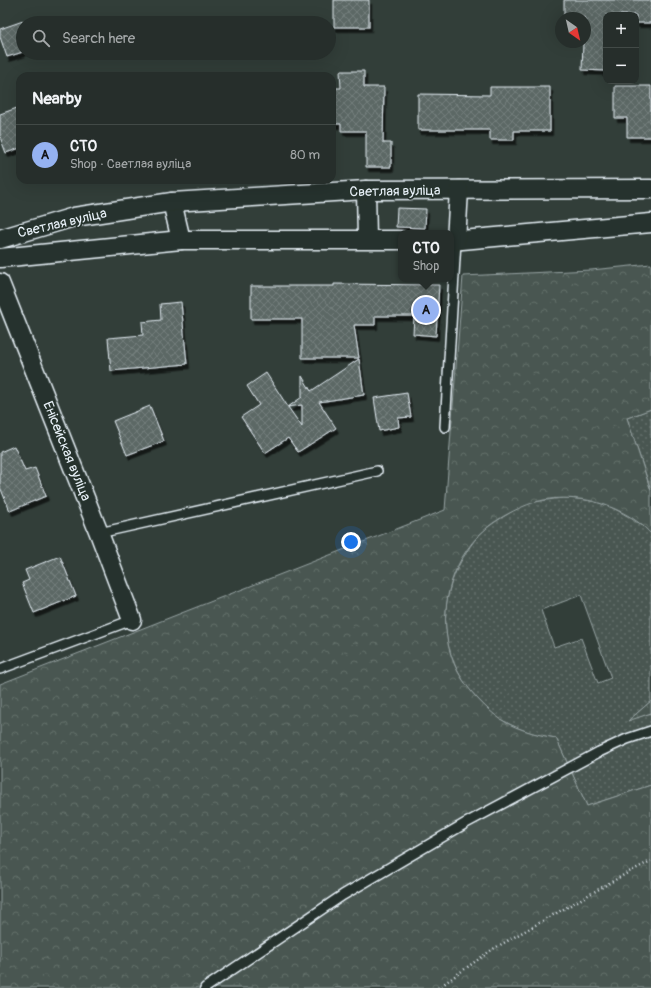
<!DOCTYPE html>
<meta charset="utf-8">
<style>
body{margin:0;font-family:Pangolin,sans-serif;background:#2e3633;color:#f1f3f6}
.controls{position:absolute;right:12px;top:12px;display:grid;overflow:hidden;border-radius:8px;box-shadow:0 4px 16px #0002}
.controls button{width:36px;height:36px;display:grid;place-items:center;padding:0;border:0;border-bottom:1px solid #424a47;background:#262e2b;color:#f1f3f6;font:20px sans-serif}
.compass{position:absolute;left:555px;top:12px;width:36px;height:36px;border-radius:50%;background:#262e2b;box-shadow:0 4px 16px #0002;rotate:146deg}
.you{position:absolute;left:351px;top:542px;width:14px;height:14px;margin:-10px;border:3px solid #fff;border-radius:50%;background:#1a73e8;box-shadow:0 0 0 6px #1a73e833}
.badge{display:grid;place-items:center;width:26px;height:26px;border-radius:50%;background:#95b2f1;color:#111;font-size:13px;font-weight:700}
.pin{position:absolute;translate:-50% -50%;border:2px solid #fff;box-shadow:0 1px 4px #0006}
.popup{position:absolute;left:398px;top:230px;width:56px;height:52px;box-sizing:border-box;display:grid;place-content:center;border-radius:8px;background:#262e2b;filter:drop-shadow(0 1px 3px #0005);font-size:13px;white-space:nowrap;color:#a4a8a9}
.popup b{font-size:15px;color:#f1f3f6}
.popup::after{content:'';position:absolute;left:50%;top:100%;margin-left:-8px;border:8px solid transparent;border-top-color:#262e2b}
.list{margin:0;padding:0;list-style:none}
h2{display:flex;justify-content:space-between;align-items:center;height:52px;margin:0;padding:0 16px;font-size:17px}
h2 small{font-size:13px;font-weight:400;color:#a4a8a9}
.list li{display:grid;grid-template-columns:26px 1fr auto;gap:12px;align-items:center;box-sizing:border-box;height:60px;padding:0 16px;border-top:1px solid #424a47}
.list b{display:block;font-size:15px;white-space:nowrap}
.list p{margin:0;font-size:13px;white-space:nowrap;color:#a4a8a9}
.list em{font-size:13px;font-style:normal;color:#a4a8a9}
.icon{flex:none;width:22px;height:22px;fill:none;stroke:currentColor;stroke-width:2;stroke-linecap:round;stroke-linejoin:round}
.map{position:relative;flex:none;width:651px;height:988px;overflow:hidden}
.search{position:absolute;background:#262e2b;box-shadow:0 4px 16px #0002;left:16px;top:16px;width:320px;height:44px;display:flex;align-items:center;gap:10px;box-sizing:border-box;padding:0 14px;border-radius:22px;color:#a4a8a9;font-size:15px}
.panel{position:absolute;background:#262e2b;box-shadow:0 4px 16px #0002;left:16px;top:72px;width:320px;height:112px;border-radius:12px}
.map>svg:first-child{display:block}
.grass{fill:url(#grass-dots);stroke:#98a4a4;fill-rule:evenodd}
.forest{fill:url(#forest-crowns);stroke:#98a4a4}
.building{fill:url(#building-cross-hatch);stroke:#e8f1f8;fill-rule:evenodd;filter:url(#shadow)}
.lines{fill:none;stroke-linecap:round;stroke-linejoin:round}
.lane-casing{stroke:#e8f1f8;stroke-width:12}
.street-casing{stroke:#e8f1f8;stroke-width:21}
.path{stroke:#e8f1f8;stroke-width:2.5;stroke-dasharray:1 3;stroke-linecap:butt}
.lane{stroke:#26332d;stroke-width:9}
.street{stroke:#26332d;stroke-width:18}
.labels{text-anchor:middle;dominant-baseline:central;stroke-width:3.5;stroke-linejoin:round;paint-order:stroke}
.street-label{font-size:14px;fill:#e8f1f8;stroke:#26332d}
</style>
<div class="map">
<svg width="651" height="988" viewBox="0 0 651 988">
<defs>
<pattern id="grass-dots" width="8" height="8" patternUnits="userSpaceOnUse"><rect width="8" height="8" fill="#495651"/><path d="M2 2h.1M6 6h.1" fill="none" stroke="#636f6b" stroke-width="1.8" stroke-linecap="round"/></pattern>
<pattern id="forest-crowns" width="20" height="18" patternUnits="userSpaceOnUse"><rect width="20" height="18" fill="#495651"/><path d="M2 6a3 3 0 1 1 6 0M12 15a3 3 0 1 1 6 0" fill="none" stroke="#636f6b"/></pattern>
<pattern id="building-cross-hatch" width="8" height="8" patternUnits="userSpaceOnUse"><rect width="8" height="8" fill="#5c6865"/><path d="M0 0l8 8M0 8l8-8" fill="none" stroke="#737e7c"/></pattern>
<filter id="shadow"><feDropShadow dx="2.5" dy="4.5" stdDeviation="0" flood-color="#0009"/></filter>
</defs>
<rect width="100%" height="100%" fill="#323e39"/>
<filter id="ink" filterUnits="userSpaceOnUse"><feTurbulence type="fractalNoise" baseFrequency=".025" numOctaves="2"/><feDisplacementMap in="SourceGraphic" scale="8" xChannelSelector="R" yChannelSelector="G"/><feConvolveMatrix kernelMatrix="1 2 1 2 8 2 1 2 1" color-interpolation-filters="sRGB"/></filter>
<g filter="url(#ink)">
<g class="grass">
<polygon points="651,409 651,490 627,418"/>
<path d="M565,498C594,500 607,503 632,519C639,524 646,527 651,534V701L629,720L651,713V785L587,806L556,738C535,735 516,729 497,717C490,713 485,706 479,700C439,660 435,600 466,553C477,534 489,525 508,514C513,511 518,507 523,505C537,501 551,499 565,498ZM581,595L611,678L598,683L581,638L554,647L541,610Z"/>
</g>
<g class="forest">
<path d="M651,264V409L627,418L651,491V534C636,516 603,501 579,499C549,496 531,501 504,516C499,519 494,522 489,526C485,529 482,533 478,536C445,571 435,628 458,672C467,688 480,703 495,715C510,728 537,735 556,738L587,806L651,785V988H0V684L445,510L463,276L591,270Z"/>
<polygon points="651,701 651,713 628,721"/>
</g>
<g class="building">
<rect x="334" y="0" width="35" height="27"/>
<polygon points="564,0 651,0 651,23 636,23 636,15 606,15 606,71 582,70 583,42 585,42 585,18 564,18"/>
<polygon points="23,21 23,52 7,57 0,37 0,29"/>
<polygon points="340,71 364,71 364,87 384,87 383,143 391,143 391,167 366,167 366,131 341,131 341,124 332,124 332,88 341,88"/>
<polygon points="615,86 651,86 651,137 627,137 627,118 615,118"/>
<polygon points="490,87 550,87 550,131 514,131 514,140 490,140 490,130 418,130 418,94 490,95"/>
<polygon points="20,107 20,148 6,153 0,137 0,114"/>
<polygon points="397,208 426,209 425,228 396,227"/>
<polygon points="334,284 439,285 436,336 413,334 414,316 375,316 375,325 354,325 359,358 302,358 302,319 251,319 251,286 334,286"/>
<polygon points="181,302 187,364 111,371 108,338 143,335 142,322 161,320 160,304"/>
<path d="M359,359L364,395L319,402L336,428L298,452L288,438L265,453L241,417L259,405L247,386L266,373L288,407L302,397V376L311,391ZM302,405V427L288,407Z"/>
<polygon points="407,393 411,417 398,418 399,427 379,431 374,398"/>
<polygon points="150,406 164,441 127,455 113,421"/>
<polygon points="14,446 25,471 35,468 46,496 10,511 0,487 0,452"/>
<polygon points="60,556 76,596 34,613 22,583 29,580 25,570"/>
</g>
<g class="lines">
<defs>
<g id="lane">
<polyline points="445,427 456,241"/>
<polyline points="99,533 377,471"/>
<polyline points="0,669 132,620"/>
<polyline points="205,988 343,895 466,823 599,752 627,739 651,731"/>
</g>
<g id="street">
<polyline points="366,190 367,239"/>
<polyline points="172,202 181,240"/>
<polyline points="0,239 74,217 172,202 366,190 651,189"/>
<polyline points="451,241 651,223"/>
<polyline points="456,241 459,190"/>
<polyline points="0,258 181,240 401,240"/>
<polyline points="0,283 99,533 132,620"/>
</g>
</defs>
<use href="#lane" class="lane-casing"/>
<use href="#street" class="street-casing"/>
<polyline class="path" points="438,988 493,949 629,872 651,861"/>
<use href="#lane" class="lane"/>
<use href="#street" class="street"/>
</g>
</g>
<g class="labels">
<g class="street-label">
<text transform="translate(395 191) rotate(-1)">Светлая вуліца</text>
<text transform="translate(62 223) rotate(-13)">Светлая вуліца</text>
<text transform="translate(67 451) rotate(68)">Енісейская вуліца</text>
</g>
</g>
</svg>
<div class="controls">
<button>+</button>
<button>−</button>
</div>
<svg class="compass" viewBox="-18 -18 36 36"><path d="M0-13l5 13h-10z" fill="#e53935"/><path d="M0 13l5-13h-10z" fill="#a4a8a9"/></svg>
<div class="you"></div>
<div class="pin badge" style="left:426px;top:310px">A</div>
<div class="popup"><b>СТО</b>Shop</div>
<div class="search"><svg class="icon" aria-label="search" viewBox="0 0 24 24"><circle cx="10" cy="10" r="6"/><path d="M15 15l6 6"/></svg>Search here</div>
<section class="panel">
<h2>Nearby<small></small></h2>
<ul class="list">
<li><span class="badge">A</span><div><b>СТО</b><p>Shop · Светлая вуліца</p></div><em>80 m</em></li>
</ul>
</section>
</div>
